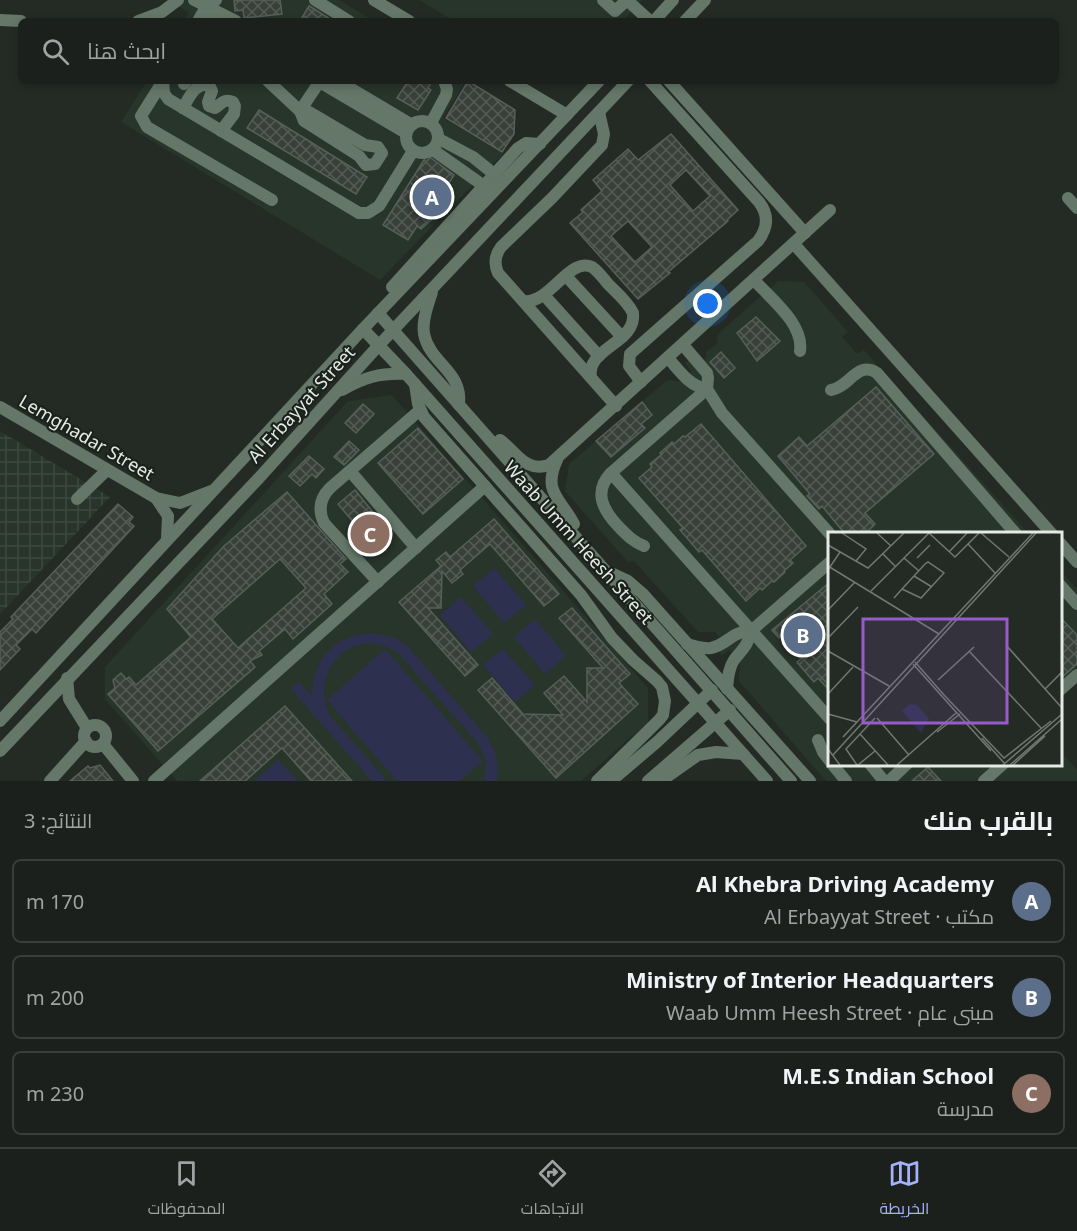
<!DOCTYPE html>
<html lang="ar">
<meta charset="utf-8">
<style>
body{margin:0;font-family:"Noto Sans",Cairo,sans-serif;background:#282d29;color:#f1f3f6;direction:rtl}
.you{position:absolute;left:708px;top:304px;width:21px;height:21px;margin:-15px;border:4px solid #fff;border-radius:50%;background:#1a73e8;box-shadow:0 0 0 9px #1a73e833}
.badge{display:grid;place-items:center;width:39px;height:39px;border-radius:50%;background:#a6b1fc;color:#fff;font-size:20px;font-weight:700}
.pin{position:absolute;translate:-50% -50%;border:3px solid #fff;box-shadow:0 2px 6px #0006}
.list{margin:0;padding:0;list-style:none}
h2{display:flex;justify-content:space-between;align-items:center;height:78px;margin:0;padding:0 24px;font-size:26px}
h2 small{font-size:20px;font-weight:400;color:#a0a3a3}
.list li{display:grid;grid-template-columns:39px 1fr auto;gap:18px;align-items:center;box-sizing:border-box;height:84px;margin:0 12px 12px;padding:0 12px;border:2px solid #393e3b;border-radius:9px}
.list b{display:block;font-size:22px;white-space:nowrap}
.list p{margin:0;font-size:20px;white-space:nowrap;color:#a0a3a3}
.list em{font-size:20px;font-style:normal;color:#a0a3a3}
.icon{flex:none;width:33px;height:33px;fill:none;stroke:currentColor;stroke-width:2;stroke-linecap:round;stroke-linejoin:round}
.map{position:relative;flex:none;width:1077px;height:781px;overflow:hidden;direction:ltr}
.search{position:absolute;background:#1b201c;box-shadow:0 3px 9px #0003;left:18px;right:18px;top:18px;height:66px;display:flex;align-items:center;gap:15px;box-sizing:border-box;padding:0 21px;border-radius:9px;color:#a0a3a3;font-size:22px}
.sheet{height:366px;background:#1b201c}
nav{display:flex;justify-content:space-around;align-items:center;box-sizing:border-box;height:84px;border-top:2px solid #393e3b;background:#1b201c;font-size:16px;color:#a0a3a3}
nav a{display:grid;justify-items:center;gap:3px}
nav .on{color:#a6b1fc}
.map>svg:first-child{display:block}
.built{fill:#28352b}
.industrial{fill:url(#industrial-grid)}
.pitch{fill:#2d314f}
.building{fill:url(#building-cross-hatch);stroke:#575f59;stroke-width:1.5;fill-rule:evenodd}
.lines{fill:none;stroke-linecap:round;stroke-linejoin:round}
.minor{stroke:#647768;stroke-width:12}
.labels{text-anchor:middle;dominant-baseline:central;stroke-width:4.5;stroke-linejoin:round;paint-order:stroke}
.street-label{font-size:18px;fill:#e5eae6;stroke:#1a221c}
.inset-road{fill:none;stroke:#717772;stroke-width:1.5}
.view{fill:#965cc9;fill-opacity:0.15;stroke:#965cc9;stroke-width:3}
.inset-edge{fill:none;stroke:#e5eae6;stroke-width:3}
</style>
<div class="map">
<svg width="1077" height="781" viewBox="0 0 1077 781">
<defs>
<pattern id="industrial-grid" width="8" height="8" patternUnits="userSpaceOnUse" patternTransform="scale(1.5)"><rect width="8" height="8" fill="#28352b"/><path d="M0 4h8M4 0v8" fill="none" stroke="#3d4940"/></pattern>
<pattern id="building-cross-hatch" width="8" height="8" patternUnits="userSpaceOnUse" patternTransform="scale(1.5)"><rect width="8" height="8" fill="#38403a"/><path d="M0 0l8 8M0 8l8-8" fill="none" stroke="#555c56"/></pattern>
</defs>
<rect width="100%" height="100%" fill="#242b25"/>
<g class="built">
<polygon points="166,0 339,0 374,21 184,21 189,12"/>
<polygon points="419,0 642,0 623,21 454,21"/>
<polygon points="147,81 466,81 443,118 503,154 380,280 121,122"/>
<polygon points="778,281 804,282 848,332 842,337 857,354 864,350 1028,533 830,534 830,764 1060,764 1061,752 1077,770 1077,781 826,781 739,681 740,661 729,650 722,656 717,650 725,644 715,632 698,632 634,561 628,562 565,491 569,464 666,381 672,380 678,382 685,377 691,371 685,363 691,358 697,366 706,359 706,352 717,344 718,334"/>
<polygon points="392,395 648,688 648,722 581,781 177,781 105,699 105,667 348,401"/>
<polygon points="1060,570 1077,589 1077,681 1060,695"/>
</g>
<polygon class="industrial" points="0,431 110,497 0,614"/>
<g class="pitch">
<polygon points="494,568 526,605 504,623 473,586"/>
<polygon points="461,597 493,634 471,652 440,615"/>
<polygon points="535,619 566,656 545,674 514,637"/>
<path d="M373,633L395,638L408,647L487,737L496,754L498,770L497,781H485L486,761L478,743L400,655C359,621 306,669 330,716L387,781H372L291,689L299,682L312,696C313,659 335,634 373,633Z"/>
<polygon points="385,649 483,761 459,781 397,781 327,700"/>
<polygon points="503,649 535,685 515,702 483,665"/>
<polygon points="278,760 298,781 254,781"/>
</g>
<g class="building">
<polygon points="244,0 280,0 282,14 244,18 243,10 235,11 234,1"/>
<polygon points="309,6 311,7 333,21 300,21"/>
<polygon points="408,81 432,81 428,88 431,90 418,110 397,98"/>
<polygon points="468,81 515,110 514,134 502,152 446,118"/>
<polygon points="259,110 367,177 356,194 247,128"/>
<path d="M671,134L738,210L727,220L728,221L668,272L670,273L638,299L570,223L583,212L581,210L602,191L593,180L628,149L638,160ZM686,170L710,196L693,211L670,185ZM628,221L652,247L635,262L611,236Z"/>
<polygon points="427,155 454,175 443,193 452,201 421,229 417,226 408,240 383,225"/>
<polygon points="756,317 780,341 757,361 737,333"/>
<polygon points="721,352 735,368 724,378 710,362"/>
<polygon points="876,387 934,454 865,513 875,524 865,534 845,534 822,506 819,509 807,496 810,494 778,456 799,437 807,446"/>
<polygon points="642,402 652,415 641,424 645,428 611,457 596,441"/>
<polygon points="363,404 374,414 356,433 345,423"/>
<polygon points="701,424 806,546 790,560 793,563 784,571 785,572 774,582 772,581 762,590 760,588 746,601 702,550 699,552 680,530 683,528 639,478 652,467 650,464 662,454 660,453 672,442 674,444 683,436 685,437"/>
<polygon points="418,428 463,479 423,514 378,463"/>
<polygon points="349,441 359,450 344,465 334,457"/>
<polygon points="309,456 324,469 316,478 312,474 300,486 289,476"/>
<polygon points="355,490 376,516 376,523 366,531 360,530 338,504"/>
<path d="M287,492L346,559L340,564L348,572L324,594L332,604L293,639L285,629L259,651L262,655L250,661L255,667L158,751L108,694L115,688L113,680L121,673L126,679L129,677L136,685L191,637L167,609L224,546ZM280,559L306,588L238,648L212,619Z"/>
<polygon points="118,504 133,517 129,522 134,526 36,633 32,629 16,645 20,649 0,670 0,632 13,619 11,617"/>
<polygon points="494,519 559,594 544,606 490,544 460,570 463,574 452,583 442,571 441,608 428,608 478,665 465,676 399,602 441,566 436,560 446,552 450,557"/>
<polygon points="830,582 830,691 818,678 814,682 797,662 801,659 781,636 779,638 772,630"/>
<polygon points="572,608 630,674 619,683 638,704 556,778 478,690 492,678 523,714 563,715 544,693 564,676 587,702 587,668 603,668 559,618"/>
<polygon points="1060,617 1077,635 1077,664 1060,679"/>
<polygon points="285,706 352,781 311,781 282,748 245,781 200,781"/>
<polygon points="100,765 113,781 70,781 88,766 90,768"/>
<polygon points="928,767 941,781 912,781"/>
</g>
<g class="lines">
<g class="minor">
<polyline points="194,0 236,21"/>
<polyline points="315,0 349,21"/>
<polyline points="374,0 409,21"/>
<polyline points="603,0 615,11 627,0"/>
<polyline points="627,0 650,21"/>
<polyline points="206,7 209,15 216,21"/>
<polyline points="0,20 21,21"/>
<polyline points="138,21 162,12 178,0"/>
<polyline points="198,21 206,7 216,0"/>
<polyline points="654,21 673,0"/>
<polyline points="685,21 705,0"/>
<polyline points="163,81 164,93 168,99 359,213 368,213 379,206 413,151"/>
<polyline points="163,81 141,116 147,127 272,200"/>
<polyline points="268,81 300,111 320,81"/>
<polyline points="318,81 406,133"/>
<polyline points="338,81 412,125"/>
<polyline points="510,81 567,115"/>
<polyline points="669,81 805,233"/>
<polyline points="184,84 186,81"/>
<path d="M183,108C189,98 195,82 209,85L212,91L208,102L209,106L215,108C221,104 224,98 233,102L235,106L234,114L221,131"/>
<polygon points="300,111 309,112 365,145 378,147 382,153 375,164 366,165 359,156 304,121"/>
<path d="M599,112L604,134L602,145L552,198L501,247C495,255 494,264 498,273L616,406"/>
<circle cx="422" cy="137" r="16"/>
<polyline points="431,123 446,95 447,89 444,81"/>
<polyline points="439,139 473,157 494,174"/>
<polyline points="433,150 484,186"/>
<polyline points="1068,198 1077,208"/>
<polyline points="794,244 1052,534"/>
<polyline points="566,276 622,337"/>
<path d="M754,280C771,299 804,324 800,351"/>
<polyline points="392,287 518,148 526,143 540,144"/>
<path d="M432,292C428,305 422,320 424,334C430,364 463,371 459,405"/>
<polyline points="544,295 599,356"/>
<path d="M523,301C550,305 569,256 592,267C598,271 604,279 608,284C617,293 628,302 633,313C637,343 586,348 591,377"/>
<polyline points="378,313 791,781"/>
<polyline points="363,329 406,374 767,781"/>
<path d="M668,358C680,371 689,386 707,389L722,413L830,534"/>
<path d="M641,382L629,366L630,354L758,241C768,228 769,215 759,202L650,81"/>
<polyline points="415,384 418,404 424,417 581,595 612,638 633,660 657,681 662,687 665,701 663,715 659,720 597,781"/>
<path d="M342,390C365,377 379,373 406,374"/>
<path d="M831,390C850,387 857,360 877,373L1016,534"/>
<polyline points="0,407 156,498 180,503 211,491"/>
<path d="M500,440C517,452 525,473 549,465L830,210"/>
<path d="M557,460C542,492 561,499 574,524"/>
<polyline points="350,471 416,548"/>
<polyline points="611,473 830,719"/>
<polyline points="156,498 168,516 167,539"/>
<polyline points="77,499 107,470"/>
<polyline points="1060,543 1077,562"/>
<path d="M644,546C633,542 626,534 618,526C603,510 593,492 611,473L707,389L708,378L707,373L683,345"/>
<polyline points="613,574 628,581 643,594 810,781"/>
<path d="M378,582L324,523C318,510 320,498 330,488L420,410"/>
<polyline points="1060,585 1077,604"/>
<path d="M687,644C695,646 703,649 711,648C727,645 732,631 751,631"/>
<polyline points="67,678 69,699 87,728"/>
<path d="M727,689C728,679 728,669 734,660C742,650 749,644 751,631L830,562"/>
<polyline points="1060,690 1077,675"/>
<polyline points="0,721 363,329 599,81"/>
<circle cx="95" cy="736" r="11"/>
<polyline points="818,740 823,752 830,761"/>
<polyline points="103,744 133,781"/>
<polyline points="0,751 259,478 379,345 628,81"/>
<polyline points="832,764 846,781"/>
<polyline points="870,764 884,781"/>
<polyline points="50,781 86,741"/>
<polyline points="154,781 485,486"/>
<polyline points="611,781 657,742 712,690"/>
<polyline points="648,781 730,710"/>
<polyline points="661,781 698,755 716,752 743,754"/>
<polyline points="889,781 907,764"/>
<polyline points="984,781 1003,764"/>
</g>
</g>
<g class="labels">
<g class="street-label">
<text transform="translate(301 404) rotate(-48)">Al Erbayyat Street</text>
<text transform="translate(87 437) rotate(30)">Lemghadar Street</text>
<text transform="translate(579 542) rotate(48)">Waab Umm Heesh Street</text>
</g>
</g>
<g transform="translate(828 532)">
<rect width="234" height="234" fill="#242b25"/>
<path d="M82,172L89,173L101,187L93,201L74,179Z" fill="#2d314f"/>
<path class="inset-road" d="M14,1L38,17L28,29M49,1L63,14M101,1L127,25L151,1M153,1L181,25M140,12L167,41M0,13L40,36L76,1M121,20L139,1M55,22L68,35M76,26L91,39M89,26L102,13M0,34L111,102M0,38L12,20M86,44L104,55M43,59L101,1M66,66L74,57L97,32L100,30L116,41L93,66L74,57M0,78L27,50M0,106L30,75M178,113L234,176M0,119L61,154M141,119L213,196M87,130L116,163M85,132L163,219M110,148L146,115M217,157L234,140M0,162L25,135M116,163L176,226L223,189M0,182L29,190M49,186L81,223M109,200L132,182M32,202L60,233M15,205L205,1M154,206L177,232M0,217L12,233M5,223L208,1M29,233L18,217L47,186M30,233L47,219M69,233L128,181M175,233L234,182M182,233L234,187M185,233L217,204"/>
<path class="view" d="M35,87H179V191H35Z"/>
<rect width="234" height="234" class="inset-edge"/>
</g>
</svg>
<div class="you"></div>
<div class="pin badge" style="left:432px;top:197px;background:#5c6f8a">A</div>
<div class="pin badge" style="left:803px;top:635px;background:#5c6f8a">B</div>
<div class="pin badge" style="left:370px;top:534px;background:#8d6e63">C</div>
<div class="search"><svg class="icon" aria-label="search" viewBox="0 0 24 24"><circle cx="10" cy="10" r="6"/><path d="M15 15l6 6"/></svg>ابحث هنا</div>
</div>
<section class="sheet">
<h2>بالقرب منك<small>النتائج: 3</small></h2>
<ul class="list">
<li><span class="badge" style="background:#5c6f8a">A</span><div><b>Al Khebra Driving Academy</b><p>مكتب · Al Erbayyat Street</p></div><em>170 m</em></li>
<li><span class="badge" style="background:#5c6f8a">B</span><div><b>Ministry of Interior Headquarters</b><p>مبنى عام · Waab Umm Heesh Street</p></div><em>200 m</em></li>
<li><span class="badge" style="background:#8d6e63">C</span><div><b>M.E.S Indian School</b><p>مدرسة</p></div><em>230 m</em></li>
</ul>
</section>
<nav>
<a class="on"><svg class="icon" aria-label="map" viewBox="0 0 24 24"><path d="M3 6l6-2 6 2 6-2v14l-6 2-6-2-6 2zM9 4v14M15 6v14"/></svg>الخريطة</a>
<a><svg class="icon" aria-label="directions" viewBox="0 0 24 24"><path d="M12 3l9 9-9 9-9-9zM9 14v-3h6M13 9l2 2-2 2"/></svg>الاتجاهات</a>
<a><svg class="icon" aria-label="saved" viewBox="0 0 24 24"><path d="M7 4h10v16l-5-4-5 4z"/></svg>المحفوظات</a>
</nav>
